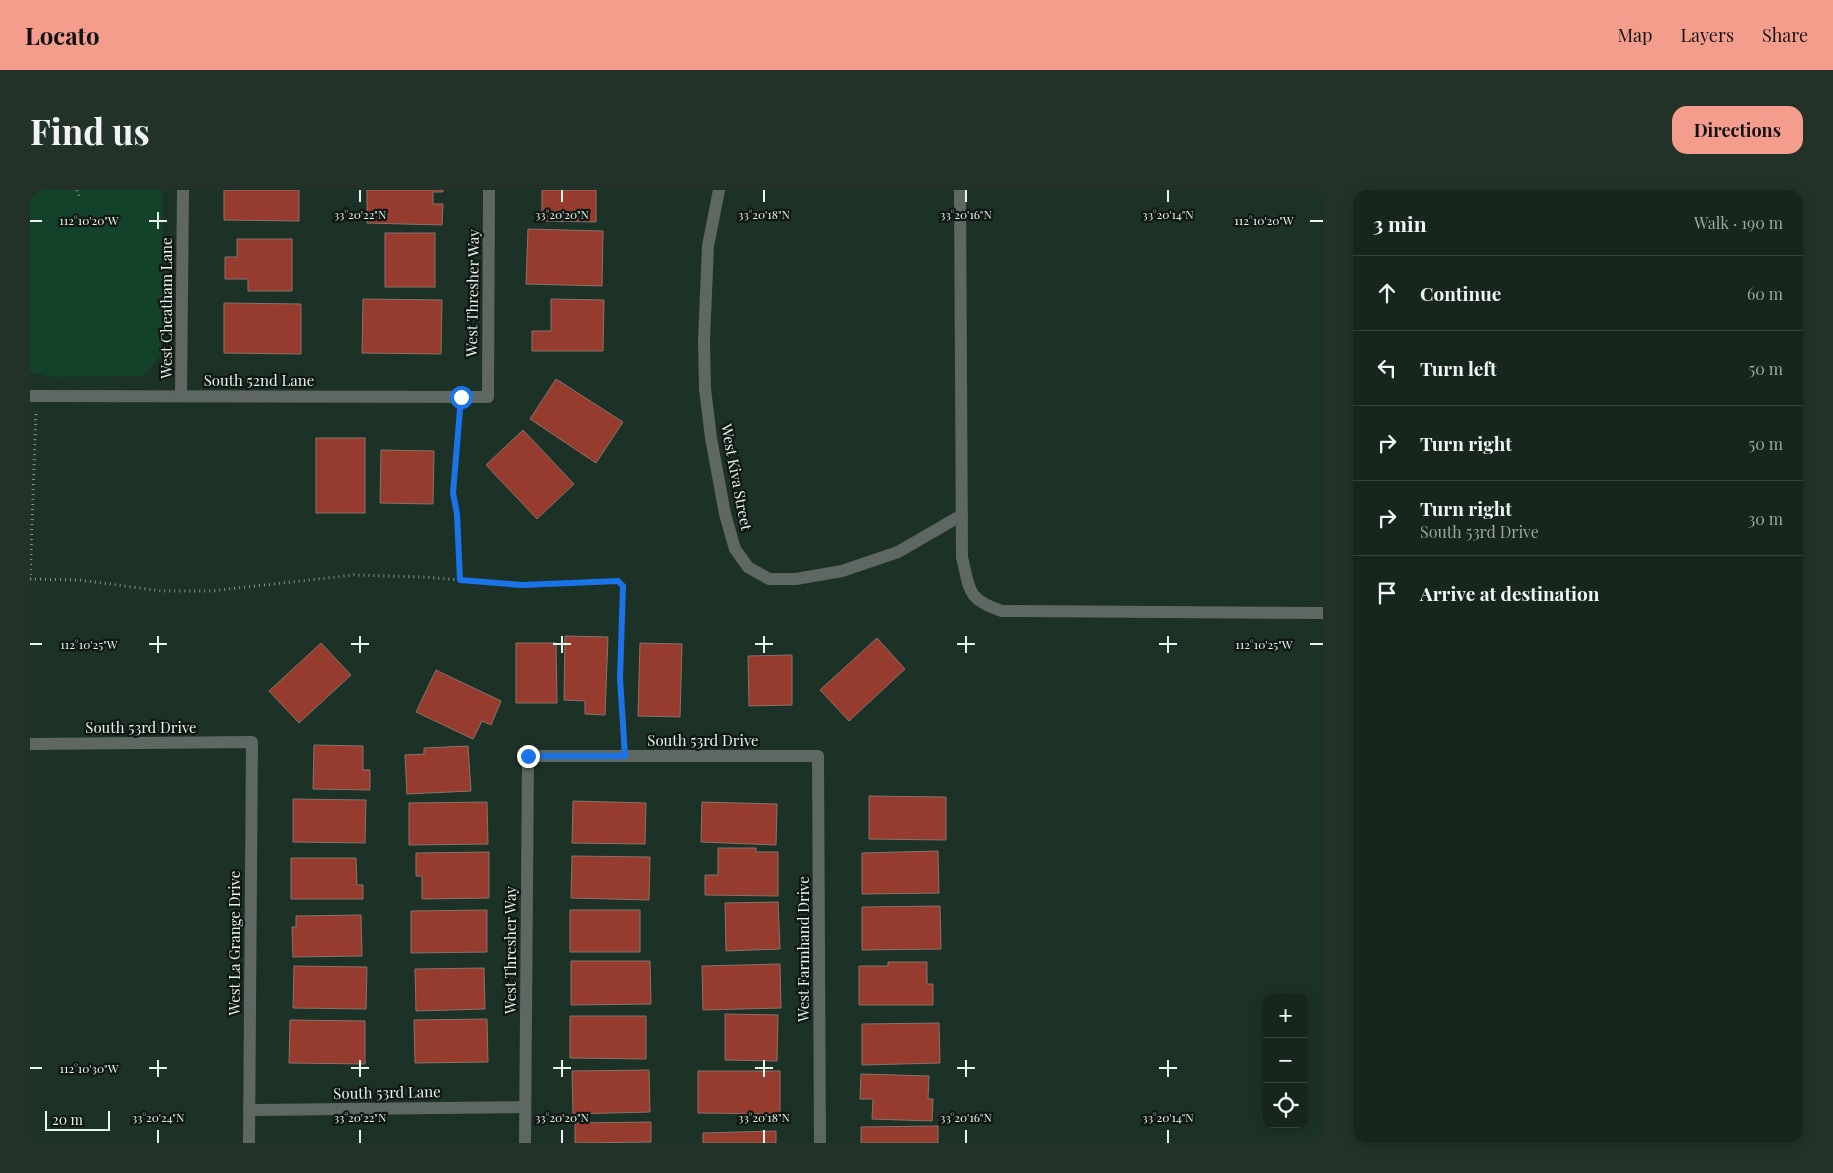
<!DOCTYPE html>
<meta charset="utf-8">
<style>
body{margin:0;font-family:"Playfair Display",serif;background:#233229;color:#f1f3f6}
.controls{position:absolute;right:15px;bottom:15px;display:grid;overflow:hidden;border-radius:10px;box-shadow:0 2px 12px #0003}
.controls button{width:45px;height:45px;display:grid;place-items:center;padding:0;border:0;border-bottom:1px solid #35433b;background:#16261c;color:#f1f3f6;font:25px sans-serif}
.scale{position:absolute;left:15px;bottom:12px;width:65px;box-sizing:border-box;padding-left:5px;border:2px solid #e7f3eb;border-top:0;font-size:14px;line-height:18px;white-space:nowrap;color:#e7f3eb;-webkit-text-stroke:4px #0e1712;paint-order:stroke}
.stop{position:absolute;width:15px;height:15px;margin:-11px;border:4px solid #1a73e8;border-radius:50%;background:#fff}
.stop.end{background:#1a73e8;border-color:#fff;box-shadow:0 1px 5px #0008}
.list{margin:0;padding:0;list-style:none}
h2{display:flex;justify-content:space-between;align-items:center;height:65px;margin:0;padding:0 20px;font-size:21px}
h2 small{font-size:16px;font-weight:400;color:#9ea5a3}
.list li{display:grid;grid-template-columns:32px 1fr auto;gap:15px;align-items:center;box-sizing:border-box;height:75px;padding:0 20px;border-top:1px solid #35433b}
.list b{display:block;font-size:19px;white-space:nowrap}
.list p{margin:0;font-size:16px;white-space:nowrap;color:#9ea5a3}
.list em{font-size:16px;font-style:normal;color:#9ea5a3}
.icon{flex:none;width:28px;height:28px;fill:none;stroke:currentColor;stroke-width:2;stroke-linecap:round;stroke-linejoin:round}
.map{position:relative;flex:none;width:1293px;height:953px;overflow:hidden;border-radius:15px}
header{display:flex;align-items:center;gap:30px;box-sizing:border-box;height:70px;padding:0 25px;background:#f49d8d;color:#111}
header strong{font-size:24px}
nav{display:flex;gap:28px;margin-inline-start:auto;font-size:18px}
.intro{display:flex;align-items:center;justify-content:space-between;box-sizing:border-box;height:120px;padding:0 30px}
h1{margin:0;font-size:35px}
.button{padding:12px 22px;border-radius:15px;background:#f49d8d;color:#111;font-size:18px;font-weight:700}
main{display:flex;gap:30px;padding:0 30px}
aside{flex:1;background:#16261c;border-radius:15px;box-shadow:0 2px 12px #0003}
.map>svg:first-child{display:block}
.green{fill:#12422a}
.building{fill:#963c2e;stroke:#8b716b}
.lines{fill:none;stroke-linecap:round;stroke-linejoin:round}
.path{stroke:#83948a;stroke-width:3;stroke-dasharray:1 4;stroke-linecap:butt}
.minor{stroke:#5e6761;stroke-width:12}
.route{stroke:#1a73e8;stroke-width:6}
.ticks{fill:none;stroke:#e7f3eb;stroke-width:2}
.labels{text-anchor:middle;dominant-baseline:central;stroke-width:4.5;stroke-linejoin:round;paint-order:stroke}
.street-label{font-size:15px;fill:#e7f3eb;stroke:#0e1712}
.ticks-label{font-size:12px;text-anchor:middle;fill:#e7f3eb;stroke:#0e1712;stroke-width:4.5;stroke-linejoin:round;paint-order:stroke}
</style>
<header>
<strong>Locato</strong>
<nav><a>Map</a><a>Layers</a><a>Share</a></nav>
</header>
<div class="intro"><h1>Find us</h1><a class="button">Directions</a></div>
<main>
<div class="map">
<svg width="1293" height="953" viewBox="0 0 1293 953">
<rect width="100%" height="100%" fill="#1d3226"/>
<polygon class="green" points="0,0 132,0 132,164 113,186 19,187 9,183 0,183"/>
<g class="building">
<polygon points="194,0 269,0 269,31 194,30"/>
<polygon points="337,0 413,0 413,2 403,2 403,14 413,14 412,35 337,33"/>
<polygon points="512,0 566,0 566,32 512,31"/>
<polygon points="498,39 573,41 572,96 496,94"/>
<rect x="355" y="43" width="50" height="54"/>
<polygon points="207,49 262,49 262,101 218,101 218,89 195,89 195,67 207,67"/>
<polygon points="333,109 412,110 411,164 332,163"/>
<polygon points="521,109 574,110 573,161 502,161 502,141 521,141"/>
<polygon points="194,113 271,114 271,164 194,163"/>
<polygon points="526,189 593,232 566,273 500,229"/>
<polygon points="493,240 544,294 507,329 456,275"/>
<rect x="286" y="248" width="49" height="75"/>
<polygon points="351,260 404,261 403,314 350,313"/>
<polygon points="535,446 578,447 575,525 555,524 555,511 534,510"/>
<polygon points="847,448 875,479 819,531 790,500"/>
<polygon points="291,453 321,485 269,533 239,501"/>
<polygon points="486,453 526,453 527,513 486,513"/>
<polygon points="610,453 652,454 650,527 608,526"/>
<polygon points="762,465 762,515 719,516 718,466"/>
<polygon points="406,480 471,511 461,535 452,531 443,549 386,522"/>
<polygon points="284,555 333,556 333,580 340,580 340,600 283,599"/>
<polygon points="438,556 441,601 377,604 375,565 394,564 394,558"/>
<polygon points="839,606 916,607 916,650 839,649"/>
<polygon points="263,609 336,610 335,653 263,652"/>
<polygon points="543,611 616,613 615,654 542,653"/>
<polygon points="457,612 458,654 379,655 379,613"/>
<polygon points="672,612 747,614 746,655 671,652"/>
<polygon points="688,658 726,658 726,662 748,662 748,706 675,705 675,685 688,685"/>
<polygon points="908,661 909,703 832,704 832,663"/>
<polygon points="459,662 459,708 392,709 392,686 386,686 386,663"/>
<polygon points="542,666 620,667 619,710 541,708"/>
<polygon points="261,668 326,668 327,695 333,695 333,709 261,709"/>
<polygon points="748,712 750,759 696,761 695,713"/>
<polygon points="910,716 911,759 832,760 832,717"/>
<polygon points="457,720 457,762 381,763 381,721"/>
<rect x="540" y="720" width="70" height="42"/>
<polygon points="331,725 332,766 263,767 262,737 266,737 266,726"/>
<polygon points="541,771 620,771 621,814 541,815"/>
<polygon points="858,772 897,772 897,794 903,794 903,815 829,815 829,776 858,776"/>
<polygon points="750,774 751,818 673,820 672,776"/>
<polygon points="264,776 337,777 336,819 263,818"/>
<polygon points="454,778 455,819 386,821 385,779"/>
<polygon points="695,824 748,825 747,871 695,870"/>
<polygon points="540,826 616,826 616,869 540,868"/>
<polygon points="457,829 458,872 385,873 384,830"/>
<polygon points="260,830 335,831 335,874 259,873"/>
<polygon points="909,833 910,873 832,875 832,834"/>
<polygon points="619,880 620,922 543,924 542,881"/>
<polygon points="668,881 750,881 750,924 668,923"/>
<polygon points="831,884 899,886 898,909 903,909 902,931 842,929 843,909 830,909"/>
<polygon points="621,932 621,952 545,953 545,933"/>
<polygon points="908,936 908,953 831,953 831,937"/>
<polygon points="746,941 746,953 673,953 673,943"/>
</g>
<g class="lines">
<g class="path">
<polyline points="47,0 50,8"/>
<polyline points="429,224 423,303 427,324 430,390"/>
<polyline points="0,389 49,390 132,401 181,401 324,385 393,387 493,395 589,391 593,396 593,405 590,488 594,551"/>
<polyline points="0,390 6,221"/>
</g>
<g class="minor">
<polyline points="689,0 678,56 674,151 675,199 681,248 695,324 705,359 718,377 739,389 766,389 812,381 868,362 932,325"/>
<path d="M930,0L932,367C940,400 936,409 972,421L1293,423"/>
<polyline points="0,206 458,207 459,0"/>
<polyline points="151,206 153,0"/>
<polyline points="0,554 222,552 219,953"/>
<polyline points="219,920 495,917"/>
<polyline points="495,953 498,566 788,566 790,953"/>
</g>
</g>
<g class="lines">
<polyline class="route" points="431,207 423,303 427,324 430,390 492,395 588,391 593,396 590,488 595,566 498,566"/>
</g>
<path class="ticks" d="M330,0V12M532,0V12M734,0V12M936,0V12M1138,0V12M128,22V39M0,31H12M119,31H137M1280,31H1293M128,446V463M330,446V463M532,446V463M734,446V463M936,446V463M1138,446V463M0,454H12M119,454H137M321,454H339M523,454H541M725,454H743M927,454H945M1129,454H1147M1280,454H1293M128,870V887M330,870V887M532,870V887M734,870V887M936,870V887M1138,870V887M0,878H12M119,878H137M321,878H339M523,878H541M725,878H743M927,878H945M1129,878H1147M128,940V953M330,940V953M532,940V953M734,940V953M936,940V953M1138,940V953"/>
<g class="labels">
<g class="street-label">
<text transform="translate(442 103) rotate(-89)">West Thresher Way</text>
<text transform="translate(136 118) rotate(-90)">West Cheatham Lane</text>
<text x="229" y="190">South 52nd Lane</text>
<text transform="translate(707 287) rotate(79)">West Kiva Street</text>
<text x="111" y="537">South 53rd Drive</text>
<text x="673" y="550">South 53rd Drive</text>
<text transform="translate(204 753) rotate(-90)">West La Grange Drive</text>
<text transform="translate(773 759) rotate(-90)">West Farmhand Drive</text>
<text transform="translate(480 760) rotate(-90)">West Thresher Way</text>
<text transform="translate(357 902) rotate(-1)">South 53rd Lane</text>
</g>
</g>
<g class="ticks-label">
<text x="330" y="29">33°20'22"N</text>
<text x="532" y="29">33°20'20"N</text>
<text x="734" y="29">33°20'18"N</text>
<text x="936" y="29">33°20'16"N</text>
<text x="1138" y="29">33°20'14"N</text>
<text x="1234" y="35">112°10'20"W</text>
<text x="59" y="35">112°10'20"W</text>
<text x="1234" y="459">112°10'25"W</text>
<text x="59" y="459">112°10'25"W</text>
<text x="59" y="883">112°10'30"W</text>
<text x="128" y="932">33°20'24"N</text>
<text x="330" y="932">33°20'22"N</text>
<text x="532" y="932">33°20'20"N</text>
<text x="734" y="932">33°20'18"N</text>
<text x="936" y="932">33°20'16"N</text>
<text x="1138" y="932">33°20'14"N</text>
</g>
</svg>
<div class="controls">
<button>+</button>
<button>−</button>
<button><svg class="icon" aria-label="locate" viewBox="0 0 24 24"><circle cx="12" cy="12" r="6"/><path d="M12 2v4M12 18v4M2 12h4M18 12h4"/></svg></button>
</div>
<div class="scale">20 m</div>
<div class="stop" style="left:431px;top:207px"></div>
<div class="stop end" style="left:498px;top:566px"></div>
</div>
<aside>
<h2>3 min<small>Walk · 190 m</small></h2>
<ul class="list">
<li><svg class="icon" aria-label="ahead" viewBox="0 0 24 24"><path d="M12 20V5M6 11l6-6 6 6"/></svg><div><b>Continue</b></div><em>60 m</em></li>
<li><svg class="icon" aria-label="left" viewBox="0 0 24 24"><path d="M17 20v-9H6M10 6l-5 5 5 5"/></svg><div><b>Turn left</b></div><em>50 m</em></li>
<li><svg class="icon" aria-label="right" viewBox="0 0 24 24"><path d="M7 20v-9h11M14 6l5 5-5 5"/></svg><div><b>Turn right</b></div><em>50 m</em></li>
<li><svg class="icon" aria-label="right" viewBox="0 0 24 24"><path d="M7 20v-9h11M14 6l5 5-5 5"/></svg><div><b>Turn right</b><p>South 53rd Drive</p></div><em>30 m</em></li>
<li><svg class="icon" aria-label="arrive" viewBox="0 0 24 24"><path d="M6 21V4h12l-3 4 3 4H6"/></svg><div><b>Arrive at destination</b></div></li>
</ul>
</aside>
</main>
